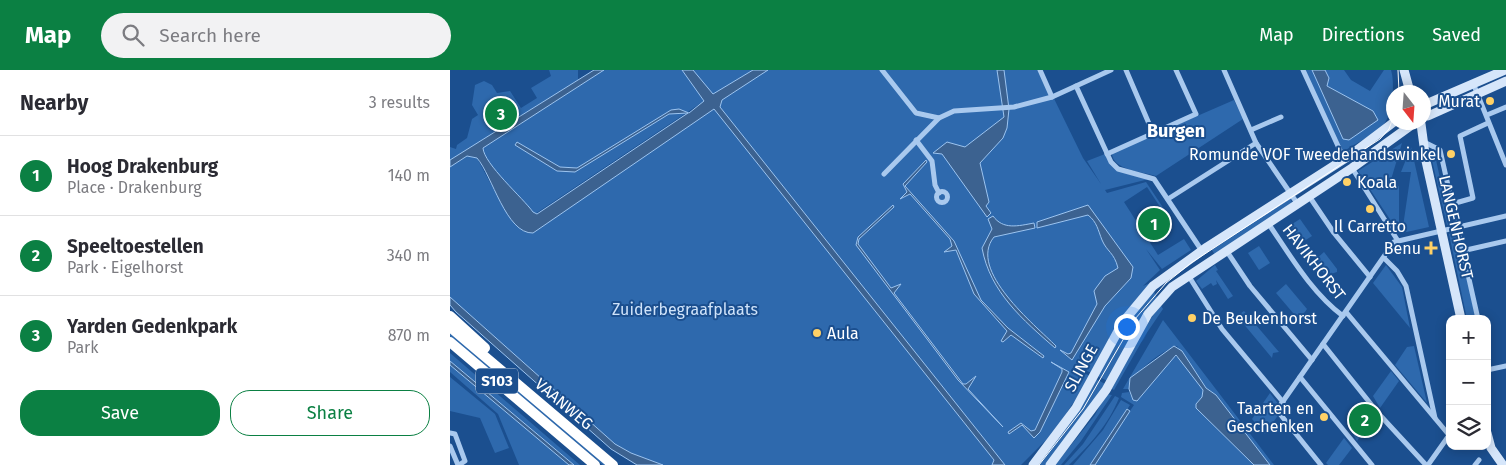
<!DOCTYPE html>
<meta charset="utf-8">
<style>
body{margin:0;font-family:"Fira Sans",sans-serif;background:#f2f2f3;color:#2b2b33}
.controls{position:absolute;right:15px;bottom:15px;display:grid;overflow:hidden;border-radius:10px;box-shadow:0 2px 12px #0003}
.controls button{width:45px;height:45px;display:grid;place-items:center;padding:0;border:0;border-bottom:1px solid #e1e1e2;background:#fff;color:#2b2b33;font:25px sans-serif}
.compass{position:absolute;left:936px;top:15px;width:45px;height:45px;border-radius:50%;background:#fff;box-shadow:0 2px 12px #0003;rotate:163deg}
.you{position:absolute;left:676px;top:256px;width:18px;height:18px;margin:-12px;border:4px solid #fff;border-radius:50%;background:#1a73e8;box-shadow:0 0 0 8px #1a73e833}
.badge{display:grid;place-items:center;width:32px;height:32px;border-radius:50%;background:#0b8043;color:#fff;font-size:16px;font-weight:700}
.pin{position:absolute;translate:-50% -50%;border:2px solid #fff;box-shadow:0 1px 5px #0006}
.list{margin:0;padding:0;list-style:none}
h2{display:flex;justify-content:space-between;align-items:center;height:65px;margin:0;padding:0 20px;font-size:21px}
h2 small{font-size:16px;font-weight:400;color:#7c7c81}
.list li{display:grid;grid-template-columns:32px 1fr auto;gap:15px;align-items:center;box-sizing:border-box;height:80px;padding:0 20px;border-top:1px solid #e1e1e2}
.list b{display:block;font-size:19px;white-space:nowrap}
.list p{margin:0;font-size:16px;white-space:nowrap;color:#7c7c81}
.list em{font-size:16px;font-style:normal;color:#7c7c81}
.actions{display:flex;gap:10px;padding:15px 20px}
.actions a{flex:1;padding:11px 0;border:1px solid #0b8043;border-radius:20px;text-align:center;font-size:18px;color:#0b8043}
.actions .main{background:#0b8043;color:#fff}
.icon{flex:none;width:28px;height:28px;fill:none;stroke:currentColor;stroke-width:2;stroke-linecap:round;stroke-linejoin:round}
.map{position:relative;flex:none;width:1056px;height:395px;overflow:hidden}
header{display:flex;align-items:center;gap:30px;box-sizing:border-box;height:70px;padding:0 25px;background:#0b8043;color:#fff}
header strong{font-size:24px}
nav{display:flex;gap:28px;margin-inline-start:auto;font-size:18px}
.search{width:350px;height:45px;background:#f2f2f3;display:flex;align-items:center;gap:12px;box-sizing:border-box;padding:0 18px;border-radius:28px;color:#7c7c81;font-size:19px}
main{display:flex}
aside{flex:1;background:#fff}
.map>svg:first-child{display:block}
.green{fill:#2e69ad}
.water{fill:#3c6290;stroke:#9cc4f0}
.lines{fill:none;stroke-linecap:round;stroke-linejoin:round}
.street{stroke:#a9c9ee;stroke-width:5}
.secondary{stroke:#d6e6fa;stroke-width:9}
.highway{stroke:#fff;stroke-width:10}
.tram{stroke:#fff;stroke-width:1}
.poi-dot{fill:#ffd166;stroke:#1b4f8f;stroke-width:2}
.labels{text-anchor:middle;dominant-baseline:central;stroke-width:4;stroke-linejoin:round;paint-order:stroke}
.shield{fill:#1b4f8f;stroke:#bbcadd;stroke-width:1}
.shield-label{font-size:15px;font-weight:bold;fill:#fff}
.poi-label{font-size:16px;fill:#fff;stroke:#1b4f8f;text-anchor:end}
.street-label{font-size:16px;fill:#fff;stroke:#1b4f8f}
.park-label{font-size:16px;fill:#cfe3fa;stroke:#1b4f8f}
.neighbourhood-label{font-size:18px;font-weight:bold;fill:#fff;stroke:#1b4f8f}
</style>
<header>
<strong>Map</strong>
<div class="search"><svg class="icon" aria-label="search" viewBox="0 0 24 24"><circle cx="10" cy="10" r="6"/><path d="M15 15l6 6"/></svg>Search here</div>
<nav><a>Map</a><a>Directions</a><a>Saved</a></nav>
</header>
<main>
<aside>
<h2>Nearby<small>3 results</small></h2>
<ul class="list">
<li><span class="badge">1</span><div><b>Hoog Drakenburg</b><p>Place · Drakenburg</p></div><em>140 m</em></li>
<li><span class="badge">2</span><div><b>Speeltoestellen</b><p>Park · Eigelhorst</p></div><em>340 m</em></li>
<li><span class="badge">3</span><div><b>Yarden Gedenkpark</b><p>Park</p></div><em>870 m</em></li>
</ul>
<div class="actions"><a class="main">Save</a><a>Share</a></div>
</aside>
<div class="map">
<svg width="1056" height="395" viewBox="0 0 1056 395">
<rect width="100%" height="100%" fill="#1b4f8f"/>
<g class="green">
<polygon points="99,0 128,0 128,10 0,90 0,77 6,79 7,75 17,68 22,49 28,45 22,35 25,15 34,11 42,15 47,23 60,21 71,38 87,28 81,18 101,6"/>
<path d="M154,0H232L254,31L85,144C73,131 34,93 33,78Z"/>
<path d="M240,0H590L633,88L651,114L637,91L655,84C662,104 681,104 699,109L655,120L657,123L696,112L720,148L718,149L697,117L674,132L708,185L734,169L741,180L712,199L696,179L710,200L693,216L700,213L674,245L642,303L634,300L633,303L641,306L594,377L578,395L596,370L571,395H551Z"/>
<path d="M855,0H862L893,69L896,70L927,49L923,41L877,16L879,8L875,0H894L901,10L920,21L934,0H941C945,13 943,43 934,54C927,63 905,74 894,81L890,78Z"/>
<path d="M784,30L793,49L706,106C693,102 662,100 662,83Z"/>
<polygon points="264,38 544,390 542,395 213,395 181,383 165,374 0,227 0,97 17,86 27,88 53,137 74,160 178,97"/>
<polygon points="952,73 940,113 949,116 949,160 947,160 908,101"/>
<polygon points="961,77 979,157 952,163 961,102 951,102"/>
<polygon points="985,85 994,127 999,130 1004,150 1000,155 997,155 981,86"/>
<polygon points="841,128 842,135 765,185 760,177"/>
<polygon points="850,149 862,166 851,173 839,156"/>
<polygon points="1003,162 1007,165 1026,249 1017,249 999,164"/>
<polygon points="809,176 820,193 809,200 798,183"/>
<polygon points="874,182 887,199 887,202 881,204 881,207 877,207 864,191"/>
<polygon points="765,195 768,200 766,201 783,226 778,229 766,210 767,214 763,216 761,213 752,219 746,211"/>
<polygon points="936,195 952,217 960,258 923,213"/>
<polygon points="836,214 857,239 849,250 826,223"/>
<polygon points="703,220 708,229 659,312 646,305 670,262"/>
<polygon points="710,234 713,239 696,264 664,320 659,317"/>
<polygon points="794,241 829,282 823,283 822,288 787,246"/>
<path d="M713,250L824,395H820L766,325L756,318L727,276C714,279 679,305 679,319H673Z"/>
<polygon points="0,263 157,395 153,395 0,267"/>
<polygon points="964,276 977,333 945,295 957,277"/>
<polygon points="0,283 130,395 124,395 0,291"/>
<polygon points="724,286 729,288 753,320 752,327 746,334 746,338 804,395 643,395 684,335 671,327 672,323 679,322 682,328 687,331"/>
<polygon points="0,295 13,306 119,395 69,395 48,344 0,302"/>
<polygon points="941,301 949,311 930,338 923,326"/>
<polygon points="0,307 45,344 59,378 45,383 30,348 0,341"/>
<polygon points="644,308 657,315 597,395 585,395"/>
<polygon points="820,323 829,335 827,341 829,344 815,364 802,349"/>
<polygon points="656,324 662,325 631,371 611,395 605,395 645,345"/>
<path d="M665,326L669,328C659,354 638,377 619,395H614L633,374Z"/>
<polygon points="671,330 680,335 640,395 623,395 653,360"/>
<polygon points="917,335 925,346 907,371 900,359"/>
<polygon points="894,368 902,378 889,395 878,395 876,393"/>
</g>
<g class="water">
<path d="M144,0H154L33,78C34,94 73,128 83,142L87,144L238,43L219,44L125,102L107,101L65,75L67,72L110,97L127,98L221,40L229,39L239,43L254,31L232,0H243L263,24L303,0H318L272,30L270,37L555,395H542L544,390L264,39L83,163C56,164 42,105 27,88L17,86L0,97V90Z"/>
<polygon points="547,0 554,0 559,39 557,58 553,68 530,93 539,132 536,136 541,143 537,147 492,84 483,83 497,72 515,77 554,47"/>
<polygon points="862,0 875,0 879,8 877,16 923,41 928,50 899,70 893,69"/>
<polygon points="476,90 477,92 455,116 504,171 531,230 558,258 594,286 593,288 561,265 553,272 551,271 557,261 524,224 506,180 494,182 502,176 500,169 460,124 450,129 457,122 453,114"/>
<polygon points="443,135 444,137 409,169 408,174 441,218 451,214 444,223 513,314 516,314 526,306 518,319 553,357 508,310 406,175 408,167"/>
<path d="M638,135L683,197L681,208L655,236L622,290L610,280L618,284L621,283L647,234L644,221L646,218L655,206L668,198C664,182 657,182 652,170C648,160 647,152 638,145L587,158V152Z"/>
<path d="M543,146C553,160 568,156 584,153L585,158L544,167C517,200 585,255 606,276L605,278C573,250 540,222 532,178L542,159L538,149Z"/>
<polygon points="0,227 165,374 181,383 213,395 187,395 161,379 6,242 0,235"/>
<polygon points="724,276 732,281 756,318 766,325 820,395 804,395 746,338 746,334 752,327 753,320 726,285 687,331 683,330 679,319 680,308"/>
<polygon points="0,291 124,395 119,395 0,295"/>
<polygon points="601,292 619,302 590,362 584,368 572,355 559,364 558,362 571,353 581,361 585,360 612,302 612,299"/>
<polygon points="677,339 680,341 645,395 640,395"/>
</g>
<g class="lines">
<g class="street">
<polyline points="432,0 466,43 489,48"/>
<polyline points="590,0 602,27"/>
<polyline points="676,0 703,63"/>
<polyline points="774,0 806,73 847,133"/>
<polyline points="853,0 894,89"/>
<polyline points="1023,13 1056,95"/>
<polyline points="626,16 661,92 668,99 704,109 752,181"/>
<polyline points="1037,45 1056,37"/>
<polyline points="801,60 831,47"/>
<polyline points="466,70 482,91 485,115 489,123"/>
<polyline points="974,72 990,80 1028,249"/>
<polyline points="657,84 746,44 726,0"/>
<polyline points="902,98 948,171"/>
<polyline points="434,104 489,48 504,41 564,37 602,27 661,0"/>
<circle cx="492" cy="127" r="5.5"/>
<polyline points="859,126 884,163 920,207"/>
<polyline points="718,129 806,73"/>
<polyline points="1002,134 1023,128 1010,66 1038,53"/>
<path d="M818,153C840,185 861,222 893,246"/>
<polyline points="776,180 800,216 862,290"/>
<polyline points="1012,181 1056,171"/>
<polyline points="934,188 947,201 956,216 985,348"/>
<polyline points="738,205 772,259 833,332"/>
<polyline points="896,242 999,365"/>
<polyline points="873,274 928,343 976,395"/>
<polyline points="1037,291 1039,300"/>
<polyline points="1037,300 1056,296"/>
<polyline points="850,307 922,395"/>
<polyline points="0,363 5,364 15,391 9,395"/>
<polyline points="0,376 8,395"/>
<polyline points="871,395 830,344 829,337 944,172 1056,146"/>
<polyline points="978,395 1000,364"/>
<polyline points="1025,395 1029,390"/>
</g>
<g class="secondary">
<polyline points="954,0 960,22"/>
<polyline points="974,35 1055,0"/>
<polyline points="978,46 1056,11"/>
<polyline points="971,54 976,91 1011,249"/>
<polyline points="1037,363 1041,378 1053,395"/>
<polyline points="583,395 626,338 673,252 703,216 757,177 899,86 944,52"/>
<polyline points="600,395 656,320 698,244 722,217 902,98 963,54"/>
</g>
<g class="highway">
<polyline points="0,246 35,278"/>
<polyline points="0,257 163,395"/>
<polyline points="0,272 145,395"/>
</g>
<g class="tram">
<polyline points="948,0 949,22"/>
<polyline points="589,395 633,339 685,249 716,213 741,193 930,69 939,59 944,45"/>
</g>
</g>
<g class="poi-dot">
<circle cx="1040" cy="31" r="5"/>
<circle cx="1001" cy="84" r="5"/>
<circle cx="897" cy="112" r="5"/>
<circle cx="920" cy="139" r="5"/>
<path d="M978.5 170.5h5v5h5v5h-5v5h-5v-5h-5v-5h5z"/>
<circle cx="742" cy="248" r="5"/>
<circle cx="367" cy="263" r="5"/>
<circle cx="874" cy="347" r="5"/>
</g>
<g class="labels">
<rect class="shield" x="26" y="298.5" width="42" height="25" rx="4"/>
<g class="shield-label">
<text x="47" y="311">S103</text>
</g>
<g class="poi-label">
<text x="1030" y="31">Murat</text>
<text x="991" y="84">Romunde VOF Tweedehandswinkel</text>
<text x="907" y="112" text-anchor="start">Koala</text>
<text x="920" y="156" text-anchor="middle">Il Carretto</text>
<text x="971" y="178">Benu</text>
<text x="752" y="248" text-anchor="start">De Beukenhorst</text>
<text x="377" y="263" text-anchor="start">Aula</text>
<text x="864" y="338">Taarten en<tspan x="864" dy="18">Geschenken</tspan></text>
</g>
<g class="street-label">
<text transform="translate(1006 157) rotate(77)">LANGENHORST</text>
<text transform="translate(864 192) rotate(52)">HAVIKHORST</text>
<text transform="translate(631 298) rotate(-61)">SLINGE</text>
<text transform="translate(114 334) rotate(40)">VAANWEG</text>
</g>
<g class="park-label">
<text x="235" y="239">Zuiderbegraafplaats</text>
</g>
<g class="neighbourhood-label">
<text x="726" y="61">Burgen</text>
</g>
</g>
</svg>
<div class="controls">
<button>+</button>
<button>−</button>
<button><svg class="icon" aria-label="layers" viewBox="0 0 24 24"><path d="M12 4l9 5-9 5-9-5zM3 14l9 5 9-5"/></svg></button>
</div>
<svg class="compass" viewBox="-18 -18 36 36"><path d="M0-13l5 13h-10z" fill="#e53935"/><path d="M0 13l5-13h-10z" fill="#7c7c81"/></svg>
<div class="you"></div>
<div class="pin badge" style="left:704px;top:154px">1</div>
<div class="pin badge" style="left:915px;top:350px">2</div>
<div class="pin badge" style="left:51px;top:44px">3</div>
</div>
</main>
